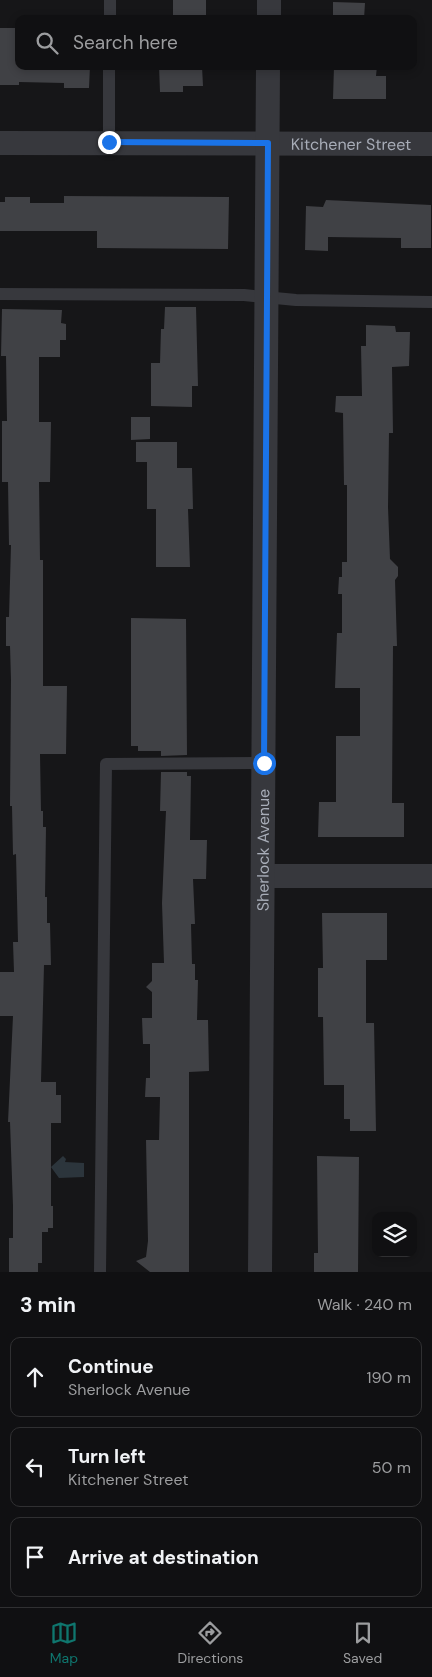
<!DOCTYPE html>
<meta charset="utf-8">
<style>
body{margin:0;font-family:"DM Sans",sans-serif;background:#1e1e20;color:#f1f3f6}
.controls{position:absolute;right:15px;bottom:15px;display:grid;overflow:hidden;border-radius:10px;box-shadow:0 2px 8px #0003}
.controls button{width:45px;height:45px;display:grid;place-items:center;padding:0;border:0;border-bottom:1px solid #303032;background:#101012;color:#f1f3f6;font:25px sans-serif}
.stop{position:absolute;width:15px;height:15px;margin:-11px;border:4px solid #1a73e8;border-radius:50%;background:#fff}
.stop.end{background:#1a73e8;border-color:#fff;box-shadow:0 1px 5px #0008}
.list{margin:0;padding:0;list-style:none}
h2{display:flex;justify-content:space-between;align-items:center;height:65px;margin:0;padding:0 20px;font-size:21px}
h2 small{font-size:16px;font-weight:400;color:#9c9d9f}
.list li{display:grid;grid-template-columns:32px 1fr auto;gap:15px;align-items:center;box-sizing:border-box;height:80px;margin:0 10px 10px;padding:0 10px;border:1px solid #303032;border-radius:10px}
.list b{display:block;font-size:19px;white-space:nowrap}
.list p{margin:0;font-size:16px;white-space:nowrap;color:#9c9d9f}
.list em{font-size:16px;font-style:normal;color:#9c9d9f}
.icon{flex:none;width:28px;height:28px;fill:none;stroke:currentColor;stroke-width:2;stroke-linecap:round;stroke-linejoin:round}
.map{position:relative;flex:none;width:432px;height:1272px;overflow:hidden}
.search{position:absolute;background:#101012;box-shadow:0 2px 8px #0003;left:15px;right:15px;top:15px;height:55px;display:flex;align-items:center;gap:12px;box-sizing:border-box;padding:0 18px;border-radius:10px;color:#9c9d9f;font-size:19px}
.sheet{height:335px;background:#101012}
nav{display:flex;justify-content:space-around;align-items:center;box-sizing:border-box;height:70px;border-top:1px solid #303032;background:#101012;font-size:14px;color:#9c9d9f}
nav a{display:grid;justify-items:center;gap:2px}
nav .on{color:#0f766e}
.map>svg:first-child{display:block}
.water{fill:#2c353c}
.building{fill:#404145}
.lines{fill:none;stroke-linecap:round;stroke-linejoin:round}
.service{stroke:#37383d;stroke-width:12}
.minor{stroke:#37383d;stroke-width:24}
.route{stroke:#1a73e8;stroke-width:6}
.labels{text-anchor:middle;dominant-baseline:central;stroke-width:4;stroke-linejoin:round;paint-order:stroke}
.street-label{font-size:16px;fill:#a8adb8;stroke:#111113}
</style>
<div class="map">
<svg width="432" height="1272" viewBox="0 0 432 1272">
<rect width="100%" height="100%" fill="#161618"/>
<polygon class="water" points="63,1156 66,1159 65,1162 84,1163 84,1177 59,1178 51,1167"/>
<g class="building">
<rect x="173" y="0" width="33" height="19"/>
<polygon points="333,2 365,3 364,19 333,19"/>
<polygon points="0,28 19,28 19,66 90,66 89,88 64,88 64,83 19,82 19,85 0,85"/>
<polygon points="159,66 202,66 203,86 183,86 183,92 160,92"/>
<polygon points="334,66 377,66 376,76 386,76 386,99 333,99"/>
<polygon points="64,196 229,197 228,249 97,248 97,231 0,231 0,202 5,202 5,197 30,197 30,203 64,203"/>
<polygon points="326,200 431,205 431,248 401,248 401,238 328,237 328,251 305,250 306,206 323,207"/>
<polygon points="165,307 196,307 198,386 192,386 192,407 151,406 151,363 160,363 161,329 164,329"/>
<polygon points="2,309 62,310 61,323 66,324 66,340 60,340 60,357 39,357 39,422 51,422 50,482 39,482 40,560 43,560 43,686 67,686 66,754 40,754 41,811 43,811 43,827 46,827 45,897 47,897 47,923 50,923 51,965 44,965 41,1082 56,1082 56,1095 61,1095 61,1123 51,1123 51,1206 53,1206 53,1228 48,1228 48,1232 42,1232 42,1263 38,1263 38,1272 9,1272 9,1238 13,1238 13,1206 10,1122 8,1122 13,1016 0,1016 0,972 14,972 13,942 18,942 16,854 13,855 12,806 10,806 11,680 10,646 6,646 6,617 9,617 11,545 9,545 8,482 2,482 2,421 7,421 6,356 1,356"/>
<polygon points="366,325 395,326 396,332 410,332 409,366 392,367 393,433 389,433 388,507 390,559 398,567 398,576 395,580 397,646 393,646 392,803 404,803 404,837 318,837 319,802 336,802 336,736 360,736 360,688 335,688 337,633 342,633 342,594 338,594 339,577 342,577 342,562 347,562 347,485 344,485 343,413 335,412 336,396 362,396 361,346 366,346"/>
<polygon points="131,417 150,417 150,439 131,440"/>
<polygon points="136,442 177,442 177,468 192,468 193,509 188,509 190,567 156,567 156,509 147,509 147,462 136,462"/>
<polygon points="131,618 186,619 187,755 161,756 161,751 138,751 138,746 131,746"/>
<polygon points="161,772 187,772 187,776 191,776 190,840 207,840 206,879 193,879 195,924 191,924 192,964 195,964 195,980 198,980 197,1020 208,1020 209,1071 189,1072 189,1272 150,1272 136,1261 146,1257 148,1241 146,1140 159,1140 160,1097 145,1097 146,1078 150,1078 150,1044 143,1044 142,1018 152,1018 152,992 146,987 152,981 152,963 164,963 162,903 166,811 160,811"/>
<polygon points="322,913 387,913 387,960 366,960 366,1023 374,1023 376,1131 350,1131 350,1119 344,1119 344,1085 324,1085 323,1017 318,1017 318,968 323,968"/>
<polygon points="317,1156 359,1157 358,1272 314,1272 314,1253 318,1253"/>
</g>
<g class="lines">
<g class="service">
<polyline points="110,19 110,0"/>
<polyline points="109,142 109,66"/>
<polyline points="0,294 244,295 296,300 432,302"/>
<polyline points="100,1272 106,764 264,763"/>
</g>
<g class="minor">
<polyline points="269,19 269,0"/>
<path id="s1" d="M0,143L432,144"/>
<polyline points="264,876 432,876"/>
<path id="s2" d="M260,1272L268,66"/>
</g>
</g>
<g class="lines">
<polyline class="route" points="109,142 268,143 264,763"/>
</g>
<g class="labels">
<g class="street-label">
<text stroke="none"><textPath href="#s1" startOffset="351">Kitchener Street</textPath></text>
<text stroke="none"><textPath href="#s2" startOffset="422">Sherlock Avenue</textPath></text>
</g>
</g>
</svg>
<div class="controls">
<button><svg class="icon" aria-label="layers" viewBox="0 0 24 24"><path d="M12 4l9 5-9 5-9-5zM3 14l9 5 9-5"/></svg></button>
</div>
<div class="stop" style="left:264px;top:763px"></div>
<div class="stop end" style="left:109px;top:142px"></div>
<div class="search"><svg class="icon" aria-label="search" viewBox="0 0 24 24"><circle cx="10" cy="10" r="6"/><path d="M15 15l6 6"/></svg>Search here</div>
</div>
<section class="sheet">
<h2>3 min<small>Walk · 240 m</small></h2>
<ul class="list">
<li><svg class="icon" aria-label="ahead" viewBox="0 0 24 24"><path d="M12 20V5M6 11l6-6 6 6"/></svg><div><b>Continue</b><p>Sherlock Avenue</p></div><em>190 m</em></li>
<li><svg class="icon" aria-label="left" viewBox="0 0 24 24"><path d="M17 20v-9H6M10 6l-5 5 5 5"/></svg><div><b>Turn left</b><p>Kitchener Street</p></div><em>50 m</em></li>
<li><svg class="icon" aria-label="arrive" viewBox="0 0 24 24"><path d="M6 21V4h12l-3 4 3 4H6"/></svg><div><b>Arrive at destination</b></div></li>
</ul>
</section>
<nav>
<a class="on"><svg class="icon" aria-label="map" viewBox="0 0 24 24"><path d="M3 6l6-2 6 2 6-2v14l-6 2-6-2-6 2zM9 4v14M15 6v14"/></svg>Map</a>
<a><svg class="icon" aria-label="directions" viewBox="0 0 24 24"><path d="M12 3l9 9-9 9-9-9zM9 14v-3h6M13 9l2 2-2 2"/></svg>Directions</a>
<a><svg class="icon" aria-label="saved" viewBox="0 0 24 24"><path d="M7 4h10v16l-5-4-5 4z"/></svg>Saved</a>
</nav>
